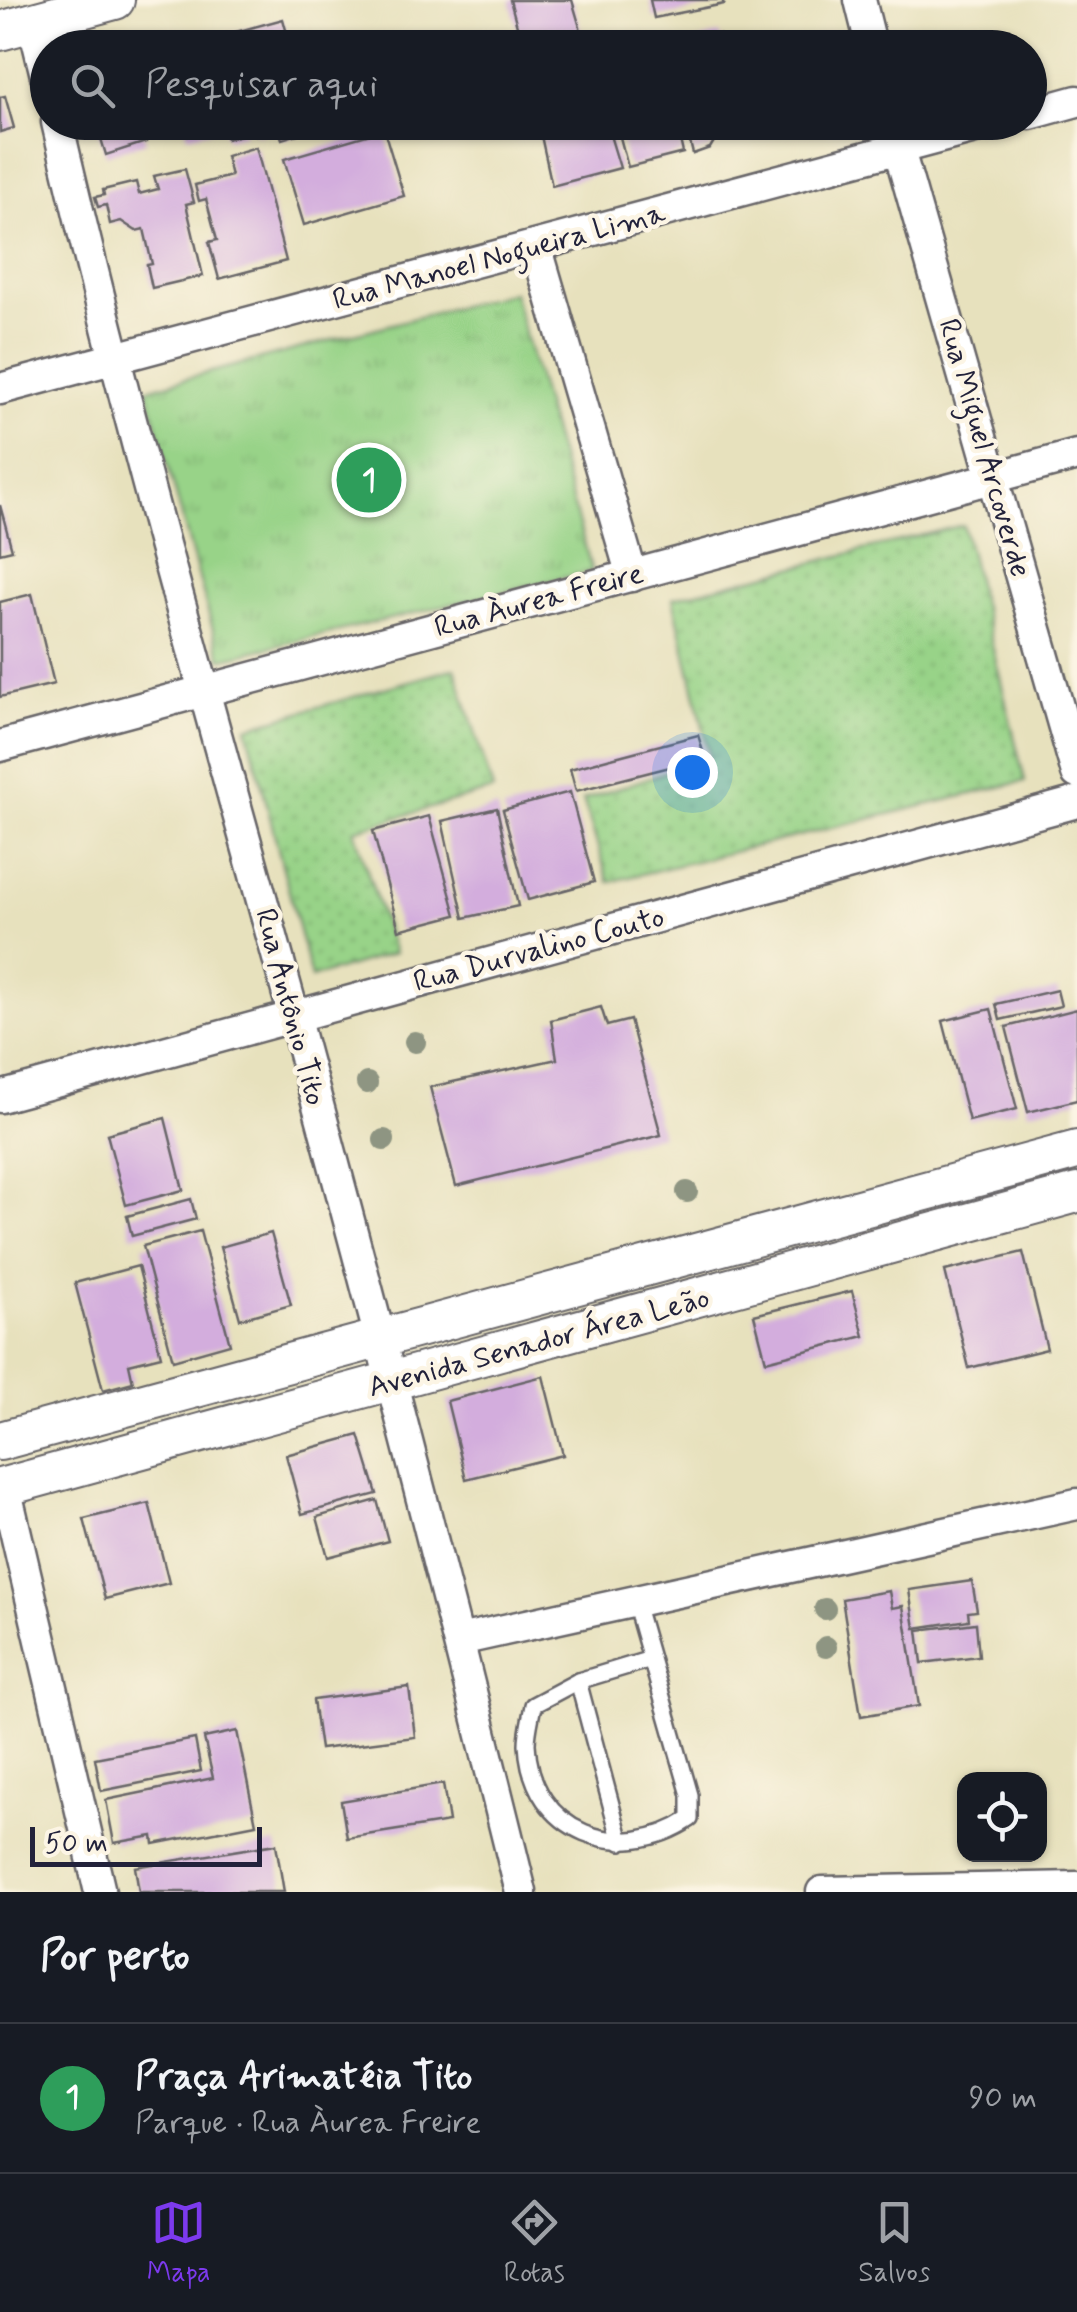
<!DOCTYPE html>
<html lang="pt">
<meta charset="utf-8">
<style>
body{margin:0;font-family:Mynerve,sans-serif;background:#20242c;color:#f1f3f6}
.controls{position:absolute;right:30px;bottom:30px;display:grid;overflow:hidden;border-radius:20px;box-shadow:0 2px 8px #0004}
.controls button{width:90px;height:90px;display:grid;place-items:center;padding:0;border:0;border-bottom:2px solid #363941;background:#171b24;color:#f1f3f6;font:50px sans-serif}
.scale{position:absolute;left:30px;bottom:25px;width:232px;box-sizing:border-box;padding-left:10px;border:5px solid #22223b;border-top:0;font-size:28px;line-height:35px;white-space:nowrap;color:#22223b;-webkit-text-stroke:8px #fcf5e5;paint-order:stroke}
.you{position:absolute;left:692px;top:772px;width:35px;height:35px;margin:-25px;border:8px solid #fff;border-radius:50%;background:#1a73e8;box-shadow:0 0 0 15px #1a73e833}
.badge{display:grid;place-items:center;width:65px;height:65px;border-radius:50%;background:#7c3aed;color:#fff;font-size:32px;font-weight:700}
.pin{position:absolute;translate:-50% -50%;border:5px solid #fff;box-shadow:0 2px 10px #0006}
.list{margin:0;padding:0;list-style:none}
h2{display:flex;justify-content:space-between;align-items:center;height:130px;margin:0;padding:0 40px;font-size:42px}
h2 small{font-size:32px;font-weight:400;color:#9ea1a6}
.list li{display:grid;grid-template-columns:65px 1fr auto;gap:30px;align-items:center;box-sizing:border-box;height:150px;padding:0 40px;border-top:2px solid #363941}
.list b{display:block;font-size:38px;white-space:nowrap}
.list p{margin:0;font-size:32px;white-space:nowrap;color:#9ea1a6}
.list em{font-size:32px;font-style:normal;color:#9ea1a6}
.icon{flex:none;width:55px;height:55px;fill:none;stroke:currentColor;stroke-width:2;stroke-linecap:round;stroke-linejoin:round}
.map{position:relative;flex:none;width:1077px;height:1892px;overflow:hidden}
.search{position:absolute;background:#171b24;box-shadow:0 2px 8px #0004;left:30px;right:30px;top:30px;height:110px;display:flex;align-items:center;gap:25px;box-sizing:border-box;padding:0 35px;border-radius:55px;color:#9ea1a6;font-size:38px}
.sheet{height:280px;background:#171b24}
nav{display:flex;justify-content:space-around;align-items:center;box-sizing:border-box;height:140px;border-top:2px solid #363941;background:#171b24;font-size:28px;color:#9ea1a6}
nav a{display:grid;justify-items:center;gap:5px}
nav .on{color:#7c3aed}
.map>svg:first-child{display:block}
.grass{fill:url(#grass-dots);stroke:#5d7a62;stroke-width:2.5}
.park{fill:url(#park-tufts);stroke:#5d7a62;stroke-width:2.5}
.building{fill:#d3addd}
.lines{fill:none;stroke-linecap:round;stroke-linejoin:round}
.service-casing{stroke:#676568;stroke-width:20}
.minor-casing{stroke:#676568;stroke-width:35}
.tertiary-casing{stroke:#676568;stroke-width:42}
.service{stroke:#fff;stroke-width:15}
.minor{stroke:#fff;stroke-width:30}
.tertiary{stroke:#fff;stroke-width:38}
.tree{fill:#8e9582}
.labels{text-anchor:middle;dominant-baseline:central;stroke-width:9;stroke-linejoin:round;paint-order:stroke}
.street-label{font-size:30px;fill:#22223b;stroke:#fcf5e5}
</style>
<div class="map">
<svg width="1077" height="1892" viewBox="0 0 1077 1892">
<defs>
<pattern id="grass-dots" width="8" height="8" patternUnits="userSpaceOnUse" patternTransform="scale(2.5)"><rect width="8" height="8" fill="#98d388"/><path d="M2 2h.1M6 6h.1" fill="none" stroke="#83b576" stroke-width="1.8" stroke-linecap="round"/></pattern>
<pattern id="park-tufts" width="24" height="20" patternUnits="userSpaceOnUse" patternTransform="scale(2.5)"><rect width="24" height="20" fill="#98d388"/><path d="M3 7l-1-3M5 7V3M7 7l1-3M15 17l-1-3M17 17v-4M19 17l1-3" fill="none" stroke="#83b576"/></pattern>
</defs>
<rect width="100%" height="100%" fill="#fcf5e5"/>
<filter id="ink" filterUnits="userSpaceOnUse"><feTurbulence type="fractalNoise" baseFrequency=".01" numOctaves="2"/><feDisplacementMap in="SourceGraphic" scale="20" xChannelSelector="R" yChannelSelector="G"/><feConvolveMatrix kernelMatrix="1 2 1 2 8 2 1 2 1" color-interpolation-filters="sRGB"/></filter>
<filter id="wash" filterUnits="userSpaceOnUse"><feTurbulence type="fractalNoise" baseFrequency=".0048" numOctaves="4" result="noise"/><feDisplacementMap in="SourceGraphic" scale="40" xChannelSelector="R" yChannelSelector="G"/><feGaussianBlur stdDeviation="2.25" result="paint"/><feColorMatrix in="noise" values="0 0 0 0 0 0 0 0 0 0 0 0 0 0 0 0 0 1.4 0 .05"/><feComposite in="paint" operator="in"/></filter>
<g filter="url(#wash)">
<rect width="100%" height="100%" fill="#e7e1bd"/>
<g class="grass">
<polygon points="963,525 1025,781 609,882 583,800 710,757 673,598"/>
<polygon points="455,668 493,790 354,830 394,953 311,978 247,727"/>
</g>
<polygon class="park" points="513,292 592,571 221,659 147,389"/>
<g id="blocks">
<g class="building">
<polygon points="510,0 572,0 586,48 523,48"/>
<polygon points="650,0 722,0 724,4 654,18"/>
<polygon points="283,19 291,48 185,48 185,46"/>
<polygon points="719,34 724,48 681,48 681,47"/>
<polygon points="5,96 14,128 0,132 0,97"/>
<polygon points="96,122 140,122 146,142 106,155"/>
<polygon points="184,122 241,122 245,134 227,139 223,127 188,136"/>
<polygon points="252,122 309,122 311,130 282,139 278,128 256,135"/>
<polygon points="538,122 606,122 620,168 552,186"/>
<polygon points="616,122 676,122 683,153 628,167"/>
<polygon points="685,122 746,122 749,132 716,138 710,148 693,154"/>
<polygon points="384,130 404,196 304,225 284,159"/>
<polygon points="256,147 286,261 219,279 209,242 217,240 206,199 199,201 195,185 231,176 226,156"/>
<polygon points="185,169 194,202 186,204 203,276 152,288 147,265 152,264 144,229 136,231 121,221 110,224 106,205 98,207 95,197 104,195 103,190 136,182 139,194 158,189 154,176"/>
<polygon points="0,505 12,550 0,553"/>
<polygon points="32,594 54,684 0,697 0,602"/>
<polygon points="698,735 705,758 576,791 570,769"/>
<polygon points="570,792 594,882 528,900 503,810"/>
<polygon points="497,808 518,906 464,918 442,821"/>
<polygon points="429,816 456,915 399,930 373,831"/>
<polygon points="1057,990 1061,1006 1000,1020 996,1004"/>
<polygon points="601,1007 607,1026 630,1020 661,1135 456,1186 430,1087 557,1059 551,1020"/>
<polygon points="991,1009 1017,1109 969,1121 943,1021"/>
<polygon points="1077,1009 1077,1100 1028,1112 1006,1027"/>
<polygon points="165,1118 183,1190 126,1205 107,1134"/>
<polygon points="191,1199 196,1219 132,1236 127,1216"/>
<polygon points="200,1231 230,1344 173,1360 143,1246"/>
<polygon points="271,1233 291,1305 240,1319 220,1247"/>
<polygon points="1023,1252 1047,1349 969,1368 945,1271"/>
<polygon points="138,1266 161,1356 129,1364 133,1382 103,1390 75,1283"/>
<polygon points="852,1291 864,1336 766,1361 754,1315"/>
<polygon points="543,1376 563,1455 466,1479 447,1401"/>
<polygon points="359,1435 377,1494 302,1514 286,1455"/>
<polygon points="377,1500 388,1541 328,1557 317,1517"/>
<polygon points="149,1503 169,1583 105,1599 84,1519"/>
<polygon points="972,1581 977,1611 968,1612 969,1620 915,1628 909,1590"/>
<polygon points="889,1591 892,1608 903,1606 919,1706 861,1716 842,1599"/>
<polygon points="976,1623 979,1656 922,1663 918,1630"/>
<polygon points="409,1687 415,1737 320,1749 313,1700"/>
<polygon points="237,1731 256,1824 154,1844 153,1836 114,1843 106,1800 213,1778 204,1738"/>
<polygon points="195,1739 201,1771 101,1791 95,1758"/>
<polygon points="443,1784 449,1822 347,1838 341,1801"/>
<polygon points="276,1844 284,1892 139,1892 135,1867"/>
</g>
</g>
</g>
<g filter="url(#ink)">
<use href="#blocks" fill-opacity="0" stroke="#676568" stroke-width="2.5"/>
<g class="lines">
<defs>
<g id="service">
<path d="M634,1599L690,1795V1819C621,1865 531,1834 527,1744C527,1732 531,1717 533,1705L578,1681L651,1659"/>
<polyline points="578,1681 621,1842"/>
</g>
<g id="minor">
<polyline points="860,0 872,48"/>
<polyline points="33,22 48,84"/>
<polyline points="1030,114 1077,101"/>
<path d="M57,122C127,424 213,721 295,1020C374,1310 449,1600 521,1892"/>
<polyline points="891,122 1077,773"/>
<polyline points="537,249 632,576"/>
<polyline points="0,389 997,122"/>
<polyline points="0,746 1077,455"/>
<polyline points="0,1097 1077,802"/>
<polyline points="5,1487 100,1892"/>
<polyline points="459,1640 1077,1504"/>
<polyline points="822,1892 1077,1887"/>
</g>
<g id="tertiary">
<polyline points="0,31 115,0"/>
<polyline points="0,1441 1077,1150"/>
<polyline points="0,1488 1077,1193"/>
</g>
</defs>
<use href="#service" class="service-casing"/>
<use href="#minor" class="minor-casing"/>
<use href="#tertiary" class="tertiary-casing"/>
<use href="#service" class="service"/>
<use href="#minor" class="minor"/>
<use href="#tertiary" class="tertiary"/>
</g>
<g class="tree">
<circle cx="415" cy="1042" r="11"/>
<circle cx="367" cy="1083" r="11"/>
<circle cx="384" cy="1140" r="11"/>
<circle cx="687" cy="1192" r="11"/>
<circle cx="825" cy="1609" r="11"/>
<circle cx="826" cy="1647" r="11"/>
</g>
</g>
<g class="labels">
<g class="street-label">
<text transform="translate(499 257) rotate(-15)">Rua Manoel Nogueira Lima</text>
<text transform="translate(984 448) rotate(74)">Rua Miguel Arcoverde</text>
<text transform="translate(539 601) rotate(-15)">Rua Àurea Freire</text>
<text transform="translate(539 950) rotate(-15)">Rua Durvalino Couto</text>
<text transform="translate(290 1007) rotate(75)">Rua Antônio Tito</text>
<text transform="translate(539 1343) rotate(-15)">Avenida Senador Área Leão</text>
</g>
</g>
</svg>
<div class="controls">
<button><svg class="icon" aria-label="locate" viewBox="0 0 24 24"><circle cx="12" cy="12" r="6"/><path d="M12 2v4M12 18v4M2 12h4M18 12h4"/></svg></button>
</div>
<div class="scale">50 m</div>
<div class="you"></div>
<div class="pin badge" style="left:369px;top:480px;background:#2e9e5b">1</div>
<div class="search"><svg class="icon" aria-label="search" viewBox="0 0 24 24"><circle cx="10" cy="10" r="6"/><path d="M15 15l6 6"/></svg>Pesquisar aqui</div>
</div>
<section class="sheet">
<h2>Por perto<small></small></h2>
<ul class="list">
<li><span class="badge" style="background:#2e9e5b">1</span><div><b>Praça Arimatéia Tito</b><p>Parque · Rua Àurea Freire</p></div><em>90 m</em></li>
</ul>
</section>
<nav>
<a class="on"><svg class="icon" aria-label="map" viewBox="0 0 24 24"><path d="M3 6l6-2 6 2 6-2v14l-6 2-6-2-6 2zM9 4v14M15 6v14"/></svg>Mapa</a>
<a><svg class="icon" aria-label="directions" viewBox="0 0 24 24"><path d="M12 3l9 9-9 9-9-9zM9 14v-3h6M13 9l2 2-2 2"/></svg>Rotas</a>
<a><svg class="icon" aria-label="saved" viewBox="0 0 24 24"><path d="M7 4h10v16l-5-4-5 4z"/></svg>Salvos</a>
</nav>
